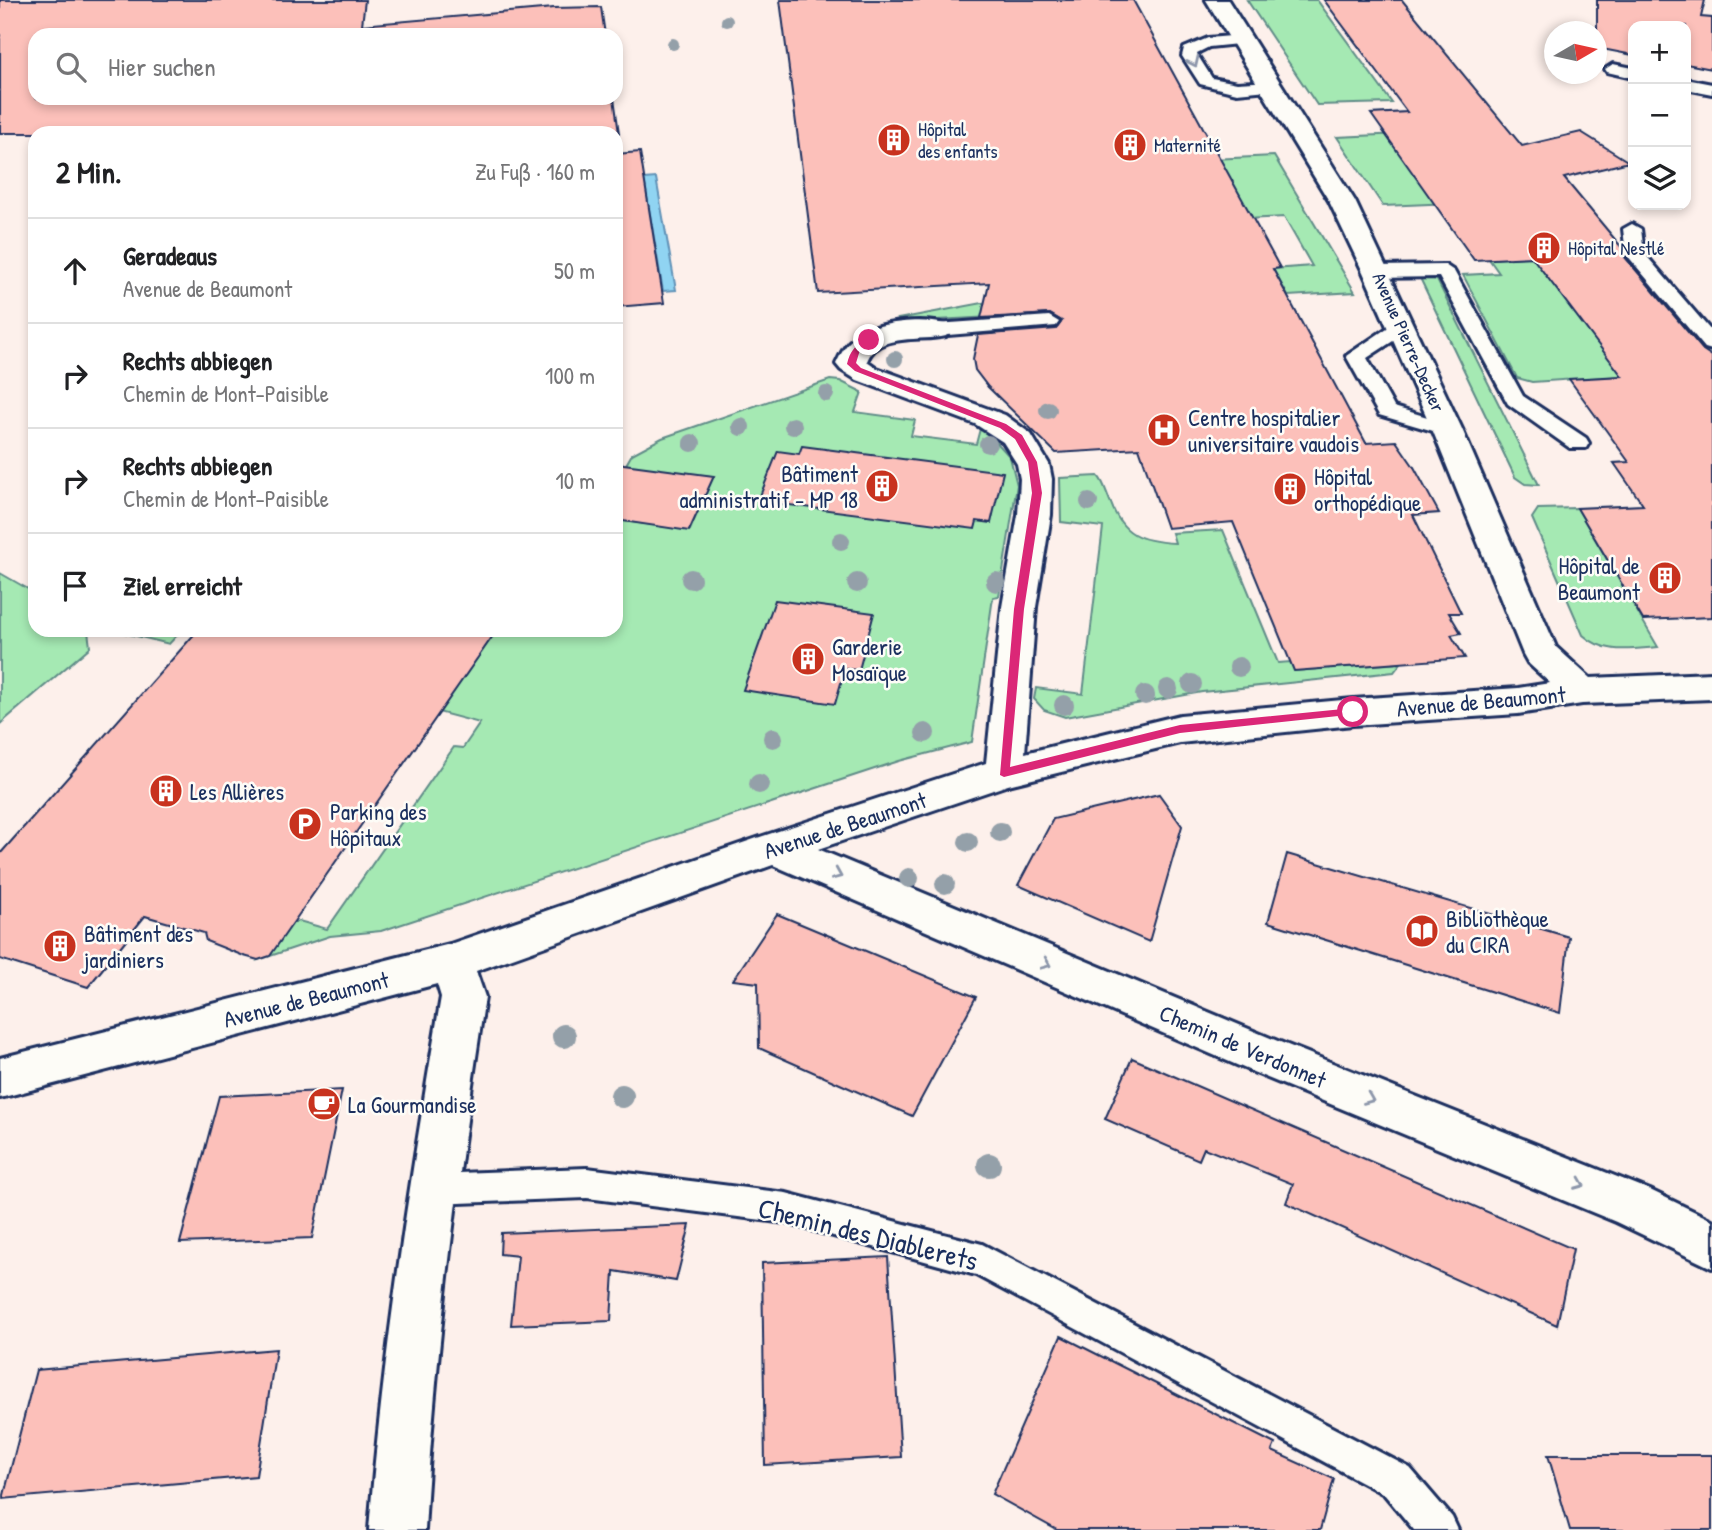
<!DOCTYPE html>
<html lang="de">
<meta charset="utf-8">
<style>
body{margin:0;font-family:"Patrick Hand",sans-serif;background:#f2f2f2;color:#202124}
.controls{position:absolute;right:21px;top:21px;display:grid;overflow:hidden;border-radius:14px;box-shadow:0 4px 10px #0003}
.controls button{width:63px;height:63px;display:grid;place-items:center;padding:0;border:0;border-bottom:2px solid #e0e0e0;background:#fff;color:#202124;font:35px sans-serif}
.compass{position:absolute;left:1544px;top:21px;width:63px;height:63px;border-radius:50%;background:#fff;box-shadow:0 4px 10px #0003;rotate:81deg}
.stop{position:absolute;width:21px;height:21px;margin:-16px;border:5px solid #db2777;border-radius:50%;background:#fff}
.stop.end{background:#db2777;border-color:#fff;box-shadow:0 2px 7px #0008}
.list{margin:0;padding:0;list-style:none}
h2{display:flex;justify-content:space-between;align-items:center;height:91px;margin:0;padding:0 28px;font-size:30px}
h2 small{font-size:23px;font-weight:400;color:#757577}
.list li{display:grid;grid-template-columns:46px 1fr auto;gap:21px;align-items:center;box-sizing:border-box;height:105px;padding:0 28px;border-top:2px solid #e0e0e0}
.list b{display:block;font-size:26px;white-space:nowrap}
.list p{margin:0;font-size:23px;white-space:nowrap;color:#757577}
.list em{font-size:23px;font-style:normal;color:#757577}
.icon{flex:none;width:38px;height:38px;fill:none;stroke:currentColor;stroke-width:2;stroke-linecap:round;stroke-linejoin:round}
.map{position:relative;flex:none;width:1712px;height:1530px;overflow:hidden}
.search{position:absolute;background:#fff;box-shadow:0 4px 10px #0003;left:28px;top:28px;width:595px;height:77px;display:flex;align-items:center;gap:18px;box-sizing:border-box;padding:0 24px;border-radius:21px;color:#757577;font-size:26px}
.panel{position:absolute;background:#fff;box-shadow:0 4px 10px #0003;left:28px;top:126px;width:595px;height:511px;border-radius:21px}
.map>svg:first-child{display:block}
.green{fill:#a5e9b3;stroke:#608c88;stroke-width:2}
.water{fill:#90d4f2;stroke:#6192b7;stroke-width:2}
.building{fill:#fcc0ba;stroke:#1b2f5e;stroke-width:2}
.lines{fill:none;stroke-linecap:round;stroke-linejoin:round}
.lane-casing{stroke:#1b2f5e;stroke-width:6}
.street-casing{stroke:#1b2f5e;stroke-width:6}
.lane{fill:#fdfcf7;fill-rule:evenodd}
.street{fill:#fdfcf7;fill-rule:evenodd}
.tree{fill:#94a0a9}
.oneway{stroke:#8c96aa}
.route{fill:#db2777}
.labels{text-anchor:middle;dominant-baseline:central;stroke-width:5;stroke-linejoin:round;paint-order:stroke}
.far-poi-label{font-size:19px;fill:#1b2f5e;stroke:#fdfcf7;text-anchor:start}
.far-street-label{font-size:19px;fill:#1b2f5e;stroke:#fdfcf7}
.poi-label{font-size:23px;fill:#1b2f5e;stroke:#fdfcf7;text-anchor:start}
.street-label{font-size:23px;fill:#1b2f5e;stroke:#fdfcf7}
.near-street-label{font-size:28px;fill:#1b2f5e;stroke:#fdfcf7}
</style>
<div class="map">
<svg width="1712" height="1530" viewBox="0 0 1712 1530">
<rect width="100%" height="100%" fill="#fdf0eb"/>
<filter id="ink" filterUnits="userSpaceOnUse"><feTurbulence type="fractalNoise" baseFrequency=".0143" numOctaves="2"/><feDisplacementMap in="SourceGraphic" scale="14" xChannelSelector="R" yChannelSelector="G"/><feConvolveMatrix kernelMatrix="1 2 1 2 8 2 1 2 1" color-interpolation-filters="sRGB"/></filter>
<g filter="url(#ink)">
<g class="green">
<polygon points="1247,0 1317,0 1392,103 1317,105"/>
<polygon points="1445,132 1498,201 1383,206 1337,137"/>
<polygon points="1274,156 1355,292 1288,296 1273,269 1312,266 1284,217 1246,219 1213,159"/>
<polygon points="1532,257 1622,376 1532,382 1517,378 1463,275 1499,273 1489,259"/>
<polygon points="1424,276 1437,280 1539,485 1525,484 1515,477 1421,280"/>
<polygon points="993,301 1010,316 900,322 898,319"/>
<polygon points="830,380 840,381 862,392 855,412 915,420 911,436 976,444 981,425 1010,457 1017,485 999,596 993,597 972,742 899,761 381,931 330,936 258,960 284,925 299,921 327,929 454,747 463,748 480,723 438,712 497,630 616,630 616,520 690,530 713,476 624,468 632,454 662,438"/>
<path d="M1098,476C1104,482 1106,492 1110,501C1122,535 1140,541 1175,543L1172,533L1223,530L1278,663L1291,662L1295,671L1401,663L1394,672L1202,692L1065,717L1044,710L1034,699L1036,688L1083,694L1103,527L1061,522L1060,478Z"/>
<path d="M1577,508L1658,647C1631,649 1605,655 1583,635L1532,518L1538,509Z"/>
<polygon points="0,573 35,593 35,630 109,630 88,631 90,647 0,724"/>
<polygon points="112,630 182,630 169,644"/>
</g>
<polygon class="water" points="656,178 676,290 663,291 644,179"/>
<g class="building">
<polygon points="0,0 365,0 362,25 554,8 601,7 605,35 35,35 35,98 614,98 619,133 0,133"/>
<polygon points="780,0 1133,0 1280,268 1273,269 1366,443 1396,441 1414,467 1439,513 1413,515 1461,613 1449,613 1461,633 1451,635 1465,658 1294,671 1233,522 1167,528 1139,448 1056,453 988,387 975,370 973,359 978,335 1056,329 1062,321 1050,314 981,318 989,283 818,293"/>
<polygon points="1324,0 1402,0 1522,146 1581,132 1629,162 1564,178 1623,249 1624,256 1703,350 1712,356 1712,617 1643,620 1577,508 1643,505 1614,463 1629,462 1569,379 1622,376 1532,257 1474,260 1371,114 1407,112"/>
<polygon points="1597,0 1705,0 1701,17 1712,18 1712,69 1686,64 1686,26 1633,26 1633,55 1597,48"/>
<polygon points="640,152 664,303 616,307 616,154"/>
<polygon points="802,446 1003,472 991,523 977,521 975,529 758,501 778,451 799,454"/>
<polygon points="616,463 714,476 689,531 616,520"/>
<polygon points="775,600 874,613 859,670 845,669 835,704 743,690"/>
<polygon points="198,630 497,630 270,956 258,960 244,956 206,941 204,933 145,916 88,987 0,959 0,854"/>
<polygon points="1159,794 1182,826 1149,942 1018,885 1053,819"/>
<polygon points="1287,854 1569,937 1560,1013 1268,922"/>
<polygon points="777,914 976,997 912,1116 759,1048 758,983 733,980"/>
<polygon points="1132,1058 1573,1249 1557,1325 1286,1203 1293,1184 1204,1148 1199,1160 1105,1119"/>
<polygon points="342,1090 312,1238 180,1243 219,1096"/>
<polygon points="690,1225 676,1281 614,1271 611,1321 511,1325 518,1256 500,1254 501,1233"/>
<polygon points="888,1257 901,1457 765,1465 762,1263"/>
<polygon points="1061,1336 1275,1444 1272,1451 1334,1479 1320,1530 1057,1530 992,1494"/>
<polygon points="276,1349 256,1476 3,1499 36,1370"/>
<polygon points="1548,1455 1712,1455 1712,1530 1570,1530"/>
</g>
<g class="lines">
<defs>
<g id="lane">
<polygon points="1243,35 1248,37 1251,40 1248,43 1209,47 1197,53 1198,56 1212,78 1237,83 1272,81 1278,83 1280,86 1278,89 1237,93 1200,84 1182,56 1184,48 1208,38"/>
<polygon points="1613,64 1633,68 1633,78 1607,72 1605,69"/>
<polygon points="1686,79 1712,84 1712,94 1686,89"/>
<polygon points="1632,224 1641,229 1644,253 1712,332 1712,350 1705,348 1626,254 1623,229"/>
<polygon points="1445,265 1454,271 1523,396 1586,438 1589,443 1586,448 1570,448 1508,404 1439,277 1377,278 1368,272 1377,266"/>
<polygon points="1049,316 1059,322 1056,326 936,336 926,330 936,324"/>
<polygon points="1403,320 1413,326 1410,330 1367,358 1394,407 1454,425 1458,429 1454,433 1447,435 1379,415 1346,356 1396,322"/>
<polygon points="587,1168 786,1193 982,1244 1410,1468 1452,1517 1458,1530 1414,1530 1384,1494 976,1275 786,1223 587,1198 432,1204 420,1200 416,1189 420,1178 432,1174"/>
</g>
<path id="street" d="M1206,0H1228L1355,201L1462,429L1556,647L1590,678L1712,673V699L1582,704L1518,714L1353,725L1180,743L1008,785L818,849L1285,1044L1650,1190L1712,1220V1268L1616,1222L1253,1072L773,865L476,971L485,997C458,1174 435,1351 425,1530H369C383,1351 411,1174 441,997L437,984L0,1098V1058L450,944L760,837L986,763L1002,607L1018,515L1020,479L1017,464L1003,442L975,424L857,380L841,370L836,364C841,354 845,344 855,337C877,321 921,318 946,324L950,330L946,336C922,342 878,332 867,361L877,368L1005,415L1031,434L1049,464L1052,479L1051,515L1036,607L1025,753L1180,715L1353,699L1518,688L1550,683L1528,663L1523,654L1432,429L1363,272L1329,201Z"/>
</defs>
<use href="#lane" class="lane-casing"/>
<use href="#street" class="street-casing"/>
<use href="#lane" class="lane"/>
<use href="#street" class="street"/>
</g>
<g class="tree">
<circle cx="727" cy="21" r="6"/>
<circle cx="673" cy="44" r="6"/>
<circle cx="895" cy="359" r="8"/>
<circle cx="826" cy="394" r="8"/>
<circle cx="1048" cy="410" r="9"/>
<circle cx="793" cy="426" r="9"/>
<circle cx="741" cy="427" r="9"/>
<circle cx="692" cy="443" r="9"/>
<circle cx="988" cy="444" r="9"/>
<circle cx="1089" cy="502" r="9"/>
<circle cx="841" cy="541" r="9"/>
<circle cx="691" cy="579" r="10"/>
<circle cx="996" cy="582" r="10"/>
<circle cx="857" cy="583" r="10"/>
<circle cx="1239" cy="667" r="10"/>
<circle cx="1192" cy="684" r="10"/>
<circle cx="1168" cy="689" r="10"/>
<circle cx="1145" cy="695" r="10"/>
<circle cx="1064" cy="705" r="10"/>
<circle cx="925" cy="733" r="10"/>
<circle cx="773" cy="738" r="10"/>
<circle cx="759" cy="784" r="10"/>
<circle cx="1000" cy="832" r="10"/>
<circle cx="968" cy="842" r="10"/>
<circle cx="909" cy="878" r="10"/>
<circle cx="945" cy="884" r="10"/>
<circle cx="564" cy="1036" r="12"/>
<circle cx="622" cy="1096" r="12"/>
<circle cx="989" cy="1165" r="12"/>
</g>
<defs><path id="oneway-chevron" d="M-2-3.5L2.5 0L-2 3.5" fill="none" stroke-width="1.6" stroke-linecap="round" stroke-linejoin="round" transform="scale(1.75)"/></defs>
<g class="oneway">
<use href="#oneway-chevron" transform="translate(1194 62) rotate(65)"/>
<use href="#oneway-chevron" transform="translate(837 875) rotate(23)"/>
<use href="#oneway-chevron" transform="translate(1046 964) rotate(23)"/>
<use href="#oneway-chevron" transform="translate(1369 1099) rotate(22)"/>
<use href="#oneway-chevron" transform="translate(1580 1184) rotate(22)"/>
</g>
</g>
<path class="route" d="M866,338L873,340L860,350L856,363L861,368L1006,424L1022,435L1037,462L1042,493L1024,609L1010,767L1180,725L1353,708L1357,709V714L1180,733L1004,777L1000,775L1014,609L1032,493L1028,462L1015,439L1000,428L855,371L847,364C850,351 855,346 866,338Z"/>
<defs>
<symbol id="building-disc" viewBox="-11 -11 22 22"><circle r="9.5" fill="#c8321e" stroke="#fdfcf7"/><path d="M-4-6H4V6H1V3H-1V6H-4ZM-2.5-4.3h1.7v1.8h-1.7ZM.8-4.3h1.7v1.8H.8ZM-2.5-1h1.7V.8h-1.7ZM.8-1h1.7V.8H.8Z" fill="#fff"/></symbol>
<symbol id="hospital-disc" viewBox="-11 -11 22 22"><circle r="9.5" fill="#c8321e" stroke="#fdfcf7"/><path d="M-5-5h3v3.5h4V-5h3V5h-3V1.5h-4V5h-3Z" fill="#fff"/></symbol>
<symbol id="parking-disc" viewBox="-11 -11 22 22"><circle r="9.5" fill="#c8321e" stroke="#fdfcf7"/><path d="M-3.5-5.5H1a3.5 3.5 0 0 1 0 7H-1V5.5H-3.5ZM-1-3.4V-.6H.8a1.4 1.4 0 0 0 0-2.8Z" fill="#fff"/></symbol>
<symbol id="library-disc" viewBox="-11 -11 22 22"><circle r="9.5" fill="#c8321e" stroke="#fdfcf7"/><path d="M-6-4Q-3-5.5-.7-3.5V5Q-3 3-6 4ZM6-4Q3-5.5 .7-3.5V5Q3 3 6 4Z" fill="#fff"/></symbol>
<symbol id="cafe-disc" viewBox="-11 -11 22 22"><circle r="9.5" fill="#c8321e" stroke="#fdfcf7"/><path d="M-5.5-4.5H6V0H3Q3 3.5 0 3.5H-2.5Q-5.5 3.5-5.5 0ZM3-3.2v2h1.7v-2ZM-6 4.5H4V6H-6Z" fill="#fff"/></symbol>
</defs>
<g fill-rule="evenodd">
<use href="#building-disc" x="875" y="121" width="38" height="38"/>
<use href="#building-disc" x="1111" y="126" width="38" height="38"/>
<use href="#building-disc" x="1525" y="229" width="38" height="38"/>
<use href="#hospital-disc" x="1145" y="411" width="38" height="38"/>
<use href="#building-disc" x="863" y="467" width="38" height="38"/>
<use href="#building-disc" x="1271" y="470" width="38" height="38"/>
<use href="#building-disc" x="1646" y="559" width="38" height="38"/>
<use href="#building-disc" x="789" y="640" width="38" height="38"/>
<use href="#building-disc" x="147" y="772" width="38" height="38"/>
<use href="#parking-disc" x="286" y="805" width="38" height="38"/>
<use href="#library-disc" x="1403" y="912" width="38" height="38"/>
<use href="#building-disc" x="41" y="927" width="38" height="38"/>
<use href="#cafe-disc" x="305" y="1085" width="38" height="38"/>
</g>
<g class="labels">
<g class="far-poi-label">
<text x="918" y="129">Hôpital<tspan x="918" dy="22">des enfants</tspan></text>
<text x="1154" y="145">Maternité</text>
<text x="1568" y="248">Hôpital Nestlé</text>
</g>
<g class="far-street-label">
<text transform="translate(1409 342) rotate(66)">Avenue Pierre-Decker</text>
</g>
<g class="poi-label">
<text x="1188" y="417">Centre hospitalier<tspan x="1188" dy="26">universitaire vaudois</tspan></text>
<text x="858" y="473" text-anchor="end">Bâtiment<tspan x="858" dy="26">administratif - MP 18</tspan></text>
<text x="1314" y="476">Hôpital<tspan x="1314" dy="26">orthopédique</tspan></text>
<text x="1640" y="565" text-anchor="end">Hôpital de<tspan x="1640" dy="26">Beaumont</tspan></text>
<text x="832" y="646">Garderie<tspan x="832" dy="26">Mosaïque</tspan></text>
<text x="190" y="791">Les Allières</text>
<text x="330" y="811">Parking des<tspan x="330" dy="26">Hôpitaux</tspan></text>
<text x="1446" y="918">Bibliothèque<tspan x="1446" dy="26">du CIRA</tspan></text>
<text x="84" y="933">Bâtiment des<tspan x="84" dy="26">jardiniers</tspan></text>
<text x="348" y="1104">La Gourmandise</text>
</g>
<g class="street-label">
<text transform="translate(1481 701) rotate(-5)">Avenue de Beaumont</text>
<text transform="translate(845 825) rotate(-18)">Avenue de Beaumont</text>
<text transform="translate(306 999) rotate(-14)">Avenue de Beaumont</text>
<text transform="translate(1243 1046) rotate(23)">Chemin de Verdonnet</text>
</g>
<g class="near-street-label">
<text transform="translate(868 1234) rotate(14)">Chemin des Diablerets</text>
</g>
</g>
</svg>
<div class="controls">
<button>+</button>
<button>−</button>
<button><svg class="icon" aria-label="layers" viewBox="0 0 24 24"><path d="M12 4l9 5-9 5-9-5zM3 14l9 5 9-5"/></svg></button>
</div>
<svg class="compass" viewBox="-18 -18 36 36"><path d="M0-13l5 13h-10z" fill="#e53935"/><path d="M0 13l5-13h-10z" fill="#757577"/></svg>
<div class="stop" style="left:1353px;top:712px"></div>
<div class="stop end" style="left:869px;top:340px"></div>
<div class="search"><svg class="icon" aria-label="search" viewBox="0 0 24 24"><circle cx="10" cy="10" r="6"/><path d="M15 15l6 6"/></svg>Hier suchen</div>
<section class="panel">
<h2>2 Min.<small>Zu Fuß · 160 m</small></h2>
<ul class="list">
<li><svg class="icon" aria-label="ahead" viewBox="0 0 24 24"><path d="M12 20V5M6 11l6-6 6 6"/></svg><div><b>Geradeaus</b><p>Avenue de Beaumont</p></div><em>50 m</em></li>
<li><svg class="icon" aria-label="right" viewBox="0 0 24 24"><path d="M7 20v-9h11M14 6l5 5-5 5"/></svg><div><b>Rechts abbiegen</b><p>Chemin de Mont-Paisible</p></div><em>100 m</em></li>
<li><svg class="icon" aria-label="right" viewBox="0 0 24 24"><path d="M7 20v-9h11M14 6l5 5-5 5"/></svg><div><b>Rechts abbiegen</b><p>Chemin de Mont-Paisible</p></div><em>10 m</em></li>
<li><svg class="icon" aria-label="arrive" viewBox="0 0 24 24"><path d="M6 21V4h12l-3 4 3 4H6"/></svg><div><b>Ziel erreicht</b></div></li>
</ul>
</section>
</div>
